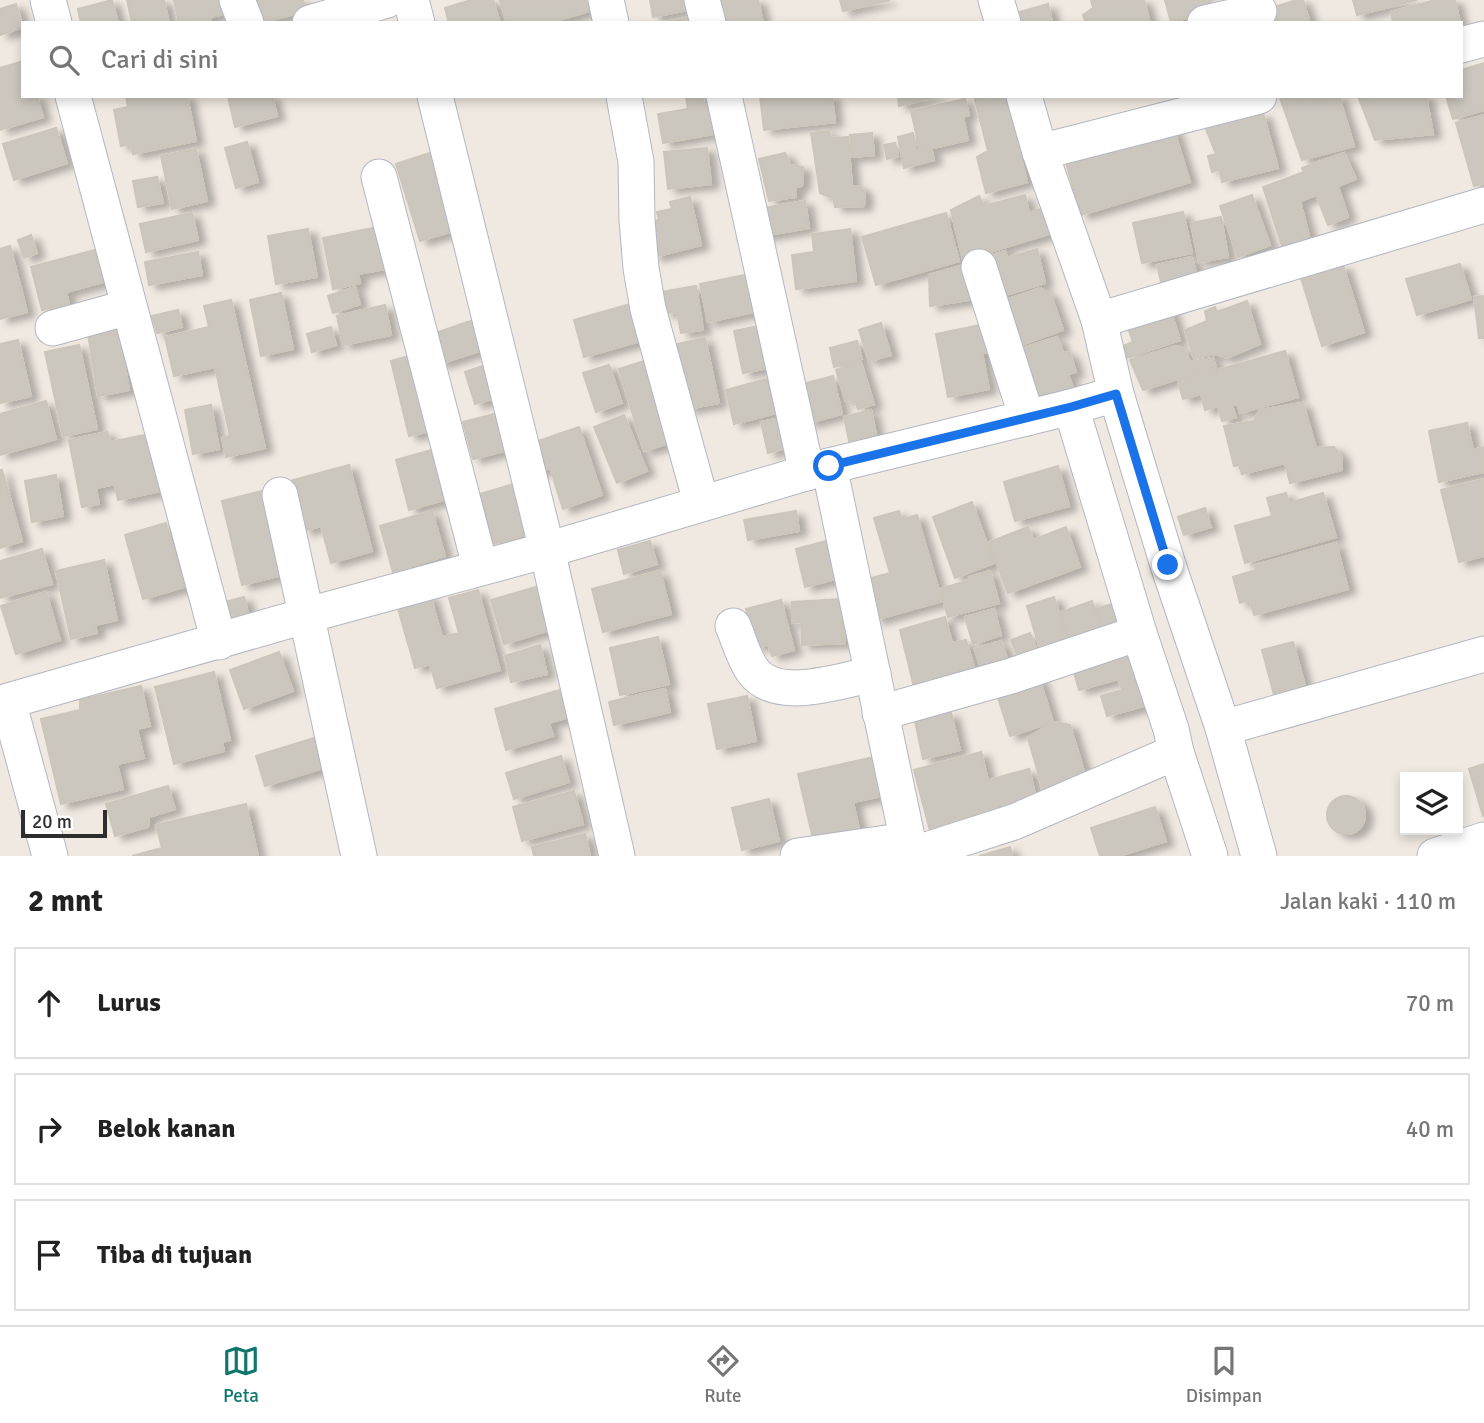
<!DOCTYPE html>
<html lang="id">
<meta charset="utf-8">
<style>
body{margin:0;font-family:Signika,sans-serif;background:#f6f6f6;color:#222}
.controls{position:absolute;right:21px;bottom:21px;display:grid;overflow:hidden;border-radius:0px;box-shadow:0 4px 10px #0003}
.controls button{width:63px;height:63px;display:grid;place-items:center;padding:0;border:0;border-bottom:2px solid #e0e0e0;background:#fff;color:#222;font:35px sans-serif}
.scale{position:absolute;left:21px;bottom:18px;width:86px;box-sizing:border-box;padding-left:7px;border:4px solid #2e2e2e;border-top:0;font-size:19px;line-height:24px;white-space:nowrap;color:#2e2e2e;-webkit-text-stroke:5px #fff;paint-order:stroke}
.stop{position:absolute;width:21px;height:21px;margin:-16px;border:5px solid #1a73e8;border-radius:50%;background:#fff}
.stop.end{background:#1a73e8;border-color:#fff;box-shadow:0 2px 7px #0008}
.list{margin:0;padding:0;list-style:none}
h2{display:flex;justify-content:space-between;align-items:center;height:91px;margin:0;padding:0 28px;font-size:30px}
h2 small{font-size:23px;font-weight:400;color:#767676}
.list li{display:grid;grid-template-columns:46px 1fr auto;gap:21px;align-items:center;box-sizing:border-box;height:112px;margin:0 14px 14px;padding:0 14px;border:2px solid #e0e0e0;border-radius:0px}
.list b{display:block;font-size:26px;white-space:nowrap}
.list em{font-size:23px;font-style:normal;color:#767676}
.icon{flex:none;width:38px;height:38px;fill:none;stroke:currentColor;stroke-width:2;stroke-linecap:round;stroke-linejoin:round}
.map{position:relative;flex:none;width:1484px;height:856px;overflow:hidden}
.search{position:absolute;background:#fff;box-shadow:0 4px 10px #0003;left:21px;right:21px;top:21px;height:77px;display:flex;align-items:center;gap:18px;box-sizing:border-box;padding:0 24px;border-radius:0px;color:#767676;font-size:26px}
.sheet{height:469px;background:#fff}
nav{display:flex;justify-content:space-around;align-items:center;box-sizing:border-box;height:98px;border-top:2px solid #e0e0e0;background:#fff;font-size:19px;color:#767676}
nav a{display:grid;justify-items:center;gap:4px}
nav .on{color:#0f766e}
.map>svg:first-child{display:block}
.building{fill:#cbc7bf;stroke:#cbc5ba;stroke-width:2;filter:url(#shadow)}
.lines{fill:none;stroke-linecap:round;stroke-linejoin:round}
.minor-casing{stroke:#b4b7c1;stroke-width:37}
.minor{stroke:#fff;stroke-width:35}
.route{stroke:#1a73e8;stroke-width:9}
</style>
<div class="map">
<svg width="1484" height="856" viewBox="0 0 1484 856">
<defs>
<filter id="shadow"><feDropShadow dx="8" dy="4.5" stdDeviation="3.5" flood-color="#0004"/></filter>
</defs>
<rect width="100%" height="100%" fill="#efe9e1"/>
<g class="building">
<polygon points="112,0 118,23 81,23 78,9"/>
<polygon points="127,0 164,0 169,23 132,23"/>
<polygon points="174,0 223,0 226,14 210,17 211,23 179,23"/>
<polygon points="256,0 303,0 306,11 261,23"/>
<polygon points="471,0 493,0 500,23 449,23 445,8"/>
<polygon points="500,0 586,0 589,11 550,23 507,23"/>
<polygon points="650,0 691,0 693,9 653,17"/>
<polygon points="709,0 758,0 763,23 714,23"/>
<polygon points="840,0 890,0 843,11"/>
<polygon points="1091,0 1144,0 1150,23 1086,23 1083,15 1093,8"/>
<polygon points="1165,0 1214,0 1210,1 1209,12 1171,22"/>
<polygon points="1297,0 1303,0 1310,23 1262,23 1258,12"/>
<polygon points="1353,0 1417,0 1357,15"/>
<polygon points="1435,0 1455,0 1460,23 1393,23 1391,12"/>
<polygon points="16,4 23,27 0,35 0,9"/>
<polygon points="1048,4 1052,22 1023,23 1020,12"/>
<polygon points="697,16 698,23 660,23"/>
<polygon points="23,61 23,96 37,96 43,117 0,130 0,68"/>
<polygon points="1484,63 1484,110 1453,119 1446,96 1461,96 1461,70"/>
<polygon points="1484,65 1484,108 1453,116 1448,96 1461,96 1461,71"/>
<polygon points="126,96 187,96 196,141 133,154 131,144 121,146 114,110 128,107"/>
<polygon points="228,96 272,96 277,116 235,127"/>
<polygon points="686,96 702,96 704,105 714,104 719,133 663,143 658,114 688,109"/>
<polygon points="760,96 832,96 835,122 764,130"/>
<polygon points="898,96 939,96 899,106"/>
<polygon points="974,96 1006,96 1027,182 986,193 977,157 988,151"/>
<polygon points="1286,96 1299,96 1300,99 1306,96 1321,98 1339,96 1354,146 1302,160 1280,98"/>
<polygon points="1358,96 1426,96 1433,134 1375,140"/>
<polygon points="965,99 969,115 963,117 968,140 920,151 911,111"/>
<polygon points="1242,113 1243,121 1263,113 1278,168 1222,182 1220,169 1212,172 1208,156 1216,154 1202,119"/>
<polygon points="1484,115 1484,183 1474,186 1456,123"/>
<polygon points="1173,127 1190,182 1081,215 1066,163"/>
<polygon points="56,128 67,163 14,180 3,144"/>
<polygon points="829,131 831,138 848,137 852,186 860,186 865,193 864,206 835,207 833,198 820,193 811,133"/>
<polygon points="872,133 874,155 852,157 850,135"/>
<polygon points="913,133 917,153 932,151 934,160 904,168 898,137"/>
<polygon points="247,142 258,182 236,188 225,148"/>
<polygon points="895,143 898,156 887,159 884,145"/>
<polygon points="707,148 711,184 668,189 664,152"/>
<polygon points="196,149 207,201 172,209 161,156"/>
<polygon points="439,150 463,228 420,241 396,164"/>
<polygon points="785,153 790,165 803,167 802,186 796,187 796,197 769,201 759,159"/>
<polygon points="1344,153 1356,179 1338,186 1348,217 1328,225 1316,195 1300,201 1310,240 1282,246 1263,187 1304,172 1302,168"/>
<polygon points="157,177 163,203 138,207 133,181"/>
<polygon points="1025,195 1029,213 1044,208 1052,233 963,260 951,210 979,196 984,206"/>
<polygon points="1252,195 1270,245 1238,257 1220,206"/>
<polygon points="690,197 701,245 654,257 646,223 659,220 657,212 672,209 670,202"/>
<polygon points="805,201 809,228 762,236 758,209"/>
<polygon points="1183,212 1192,253 1142,263 1133,223"/>
<polygon points="192,213 198,240 146,252 140,224"/>
<polygon points="946,213 959,261 876,285 862,237"/>
<polygon points="1221,217 1228,257 1199,262 1191,223"/>
<polygon points="383,226 391,268 358,274 360,283 333,289 323,238"/>
<polygon points="308,229 317,277 276,284 268,236"/>
<polygon points="850,229 856,281 796,289 792,255 814,252 812,234"/>
<polygon points="31,235 37,253 24,258 18,240"/>
<polygon points="10,246 27,312 0,319 0,249"/>
<polygon points="1037,249 1045,283 993,299 983,258 1005,251 1007,258"/>
<polygon points="95,250 103,282 66,292 69,304 42,310 31,267"/>
<polygon points="198,252 202,275 149,285 145,262"/>
<polygon points="1192,257 1198,281 1163,290 1157,265"/>
<polygon points="1460,264 1471,299 1417,315 1406,279"/>
<polygon points="964,265 969,300 930,306 929,275"/>
<polygon points="1343,265 1364,332 1322,346 1301,278"/>
<polygon points="745,275 749,292 754,291 758,311 708,322 700,284"/>
<polygon points="696,286 703,330 681,333 677,312 665,313 661,292"/>
<polygon points="355,287 360,304 333,313 328,296"/>
<polygon points="1040,288 1051,295 1063,330 1007,350 992,305"/>
<polygon points="281,293 293,349 261,356 250,300"/>
<polygon points="1484,296 1484,338 1479,338 1474,297"/>
<polygon points="231,300 265,448 226,457 222,438 230,436 215,367 174,376 165,337 209,327 204,306"/>
<polygon points="1247,301 1260,344 1227,358 1215,354 1194,358 1185,330 1207,321 1205,311 1215,307 1217,312"/>
<polygon points="634,303 644,340 584,357 574,320"/>
<polygon points="385,305 391,335 343,345 337,316"/>
<polygon points="1169,305 1180,340 1127,358 1123,346 1133,342 1125,319"/>
<polygon points="178,310 182,327 157,333 152,316"/>
<polygon points="482,317 492,347 439,364 430,335"/>
<polygon points="129,320 136,359 124,361 129,390 98,396 87,328"/>
<polygon points="881,323 891,355 869,361 859,330"/>
<polygon points="986,324 991,352 982,353 989,389 948,397 936,334"/>
<polygon points="759,326 768,368 743,373 734,331"/>
<polygon points="331,327 336,345 312,352 307,334"/>
<polygon points="1057,337 1063,352 1070,353 1076,372 1068,374 1073,388 1024,404 1007,353"/>
<polygon points="705,338 719,403 687,409 673,345"/>
<polygon points="18,340 31,396 0,403 0,344"/>
<polygon points="857,341 862,359 834,367 830,348"/>
<polygon points="79,345 97,429 63,436 45,352"/>
<polygon points="1176,346 1185,349 1190,362 1213,358 1216,367 1143,390 1130,360"/>
<polygon points="1285,351 1298,397 1240,413 1237,404 1232,405 1236,417 1222,421 1218,406 1205,410 1201,394 1183,399 1178,381"/>
<polygon points="416,354 435,430 409,436 391,361"/>
<polygon points="651,359 675,441 644,451 619,369"/>
<polygon points="861,362 874,404 858,409 854,399 846,401 836,370"/>
<polygon points="492,363 502,396 475,404 465,372"/>
<polygon points="609,365 622,403 596,412 583,373"/>
<polygon points="833,376 842,414 808,423 799,385"/>
<polygon points="767,379 776,413 734,424 726,390"/>
<polygon points="46,401 56,439 0,455 0,414"/>
<polygon points="1303,403 1316,448 1334,447 1342,457 1342,470 1290,483 1285,463 1242,474 1239,465 1234,466 1224,426 1254,421 1260,410"/>
<polygon points="211,405 219,449 193,454 185,410"/>
<polygon points="871,410 876,434 849,441 844,417"/>
<polygon points="502,412 512,449 473,459 463,422"/>
<polygon points="624,415 647,471 617,483 594,427"/>
<polygon points="776,419 783,449 768,453 761,422"/>
<polygon points="1467,423 1473,450 1484,447 1484,472 1439,482 1429,431"/>
<polygon points="579,427 602,495 563,509 550,468 536,473 527,445"/>
<polygon points="107,432 110,442 150,434 161,491 118,500 115,484 96,488 99,504 82,507 69,440"/>
<polygon points="435,449 447,499 409,510 396,460"/>
<polygon points="349,465 372,551 331,563 321,526 304,531 290,481"/>
<polygon points="1058,466 1069,506 1015,521 1004,482"/>
<polygon points="0,470 2,470 22,541 0,548"/>
<polygon points="56,475 63,516 32,522 25,481"/>
<polygon points="1484,479 1484,556 1459,562 1441,490"/>
<polygon points="521,482 535,532 494,544 480,494"/>
<polygon points="274,488 294,572 242,585 222,501"/>
<polygon points="1286,493 1289,503 1323,493 1336,537 1245,563 1235,526 1272,516 1267,498"/>
<polygon points="972,502 994,563 955,578 933,517"/>
<polygon points="1205,508 1211,527 1184,535 1178,517"/>
<polygon points="432,511 445,556 393,572 380,526"/>
<polygon points="796,511 799,531 748,540 744,520"/>
<polygon points="899,511 901,520 917,515 942,601 875,620 864,580 890,573 874,518"/>
<polygon points="166,523 184,587 143,599 125,535"/>
<polygon points="1028,527 1033,540 1066,527 1080,567 1008,593 989,542"/>
<polygon points="838,538 847,576 805,587 796,549"/>
<polygon points="650,541 657,564 624,574 618,550"/>
<polygon points="1336,543 1348,589 1254,615 1250,600 1240,603 1233,577 1256,570 1255,565"/>
<polygon points="42,549 52,584 0,598 0,561"/>
<polygon points="104,560 117,620 95,625 97,633 71,639 56,571"/>
<polygon points="660,571 671,614 603,632 592,589"/>
<polygon points="990,571 999,603 948,617 940,589 970,580 969,577"/>
<polygon points="543,585 556,628 504,644 491,600"/>
<polygon points="478,590 500,670 437,688 430,664 415,668 397,605 430,595 442,637 459,633 449,598"/>
<polygon points="46,592 60,640 16,654 1,606"/>
<polygon points="244,597 249,617 227,623 221,603"/>
<polygon points="1054,597 1069,644 1041,653 1027,606"/>
<polygon points="842,599 845,643 802,645 801,622 792,623 792,602"/>
<polygon points="781,600 794,650 772,656 768,644 756,647 746,609"/>
<polygon points="1092,601 1102,629 1071,640 1061,612"/>
<polygon points="1118,602 1124,618 1102,626 1096,609"/>
<polygon points="994,609 1001,635 973,644 965,617"/>
<polygon points="945,617 952,643 966,640 975,670 914,687 900,630"/>
<polygon points="1030,633 1039,656 1020,663 1011,640"/>
<polygon points="658,637 669,684 620,695 610,648"/>
<polygon points="1001,641 1011,669 984,677 975,649"/>
<polygon points="1293,642 1307,693 1276,702 1262,650"/>
<polygon points="1131,644 1148,705 1107,716 1101,696 1122,690 1118,679 1079,690 1073,669"/>
<polygon points="540,645 547,674 511,682 505,656"/>
<polygon points="279,652 293,691 244,709 230,670"/>
<polygon points="214,672 230,740 222,742 224,751 174,764 155,687"/>
<polygon points="1039,677 1053,722 1010,736 996,691"/>
<polygon points="141,686 150,726 137,729 144,758 117,764 123,789 61,804 41,719 80,710 80,700"/>
<polygon points="570,687 578,714 549,723 553,736 506,750 495,709"/>
<polygon points="665,689 670,712 614,725 609,702"/>
<polygon points="747,696 756,741 717,749 708,704"/>
<polygon points="951,713 960,750 923,759 915,721"/>
<polygon points="1053,722 1070,725 1086,778 1043,790 1028,738"/>
<polygon points="314,738 323,768 265,786 256,756"/>
<polygon points="981,752 988,780 1029,769 1039,810 932,838 914,770"/>
<polygon points="561,756 569,782 514,799 506,773"/>
<polygon points="874,757 882,796 853,802 859,829 813,839 798,774"/>
<polygon points="1484,764 1484,816 1483,816 1469,769"/>
<polygon points="168,786 175,809 149,817 148,827 115,836 106,804"/>
<polygon points="574,791 583,824 522,841 513,807"/>
<circle cx="1346" cy="815" r="19"/>
<polygon points="769,799 779,841 742,850 732,808"/>
<polygon points="246,804 258,856 132,856 162,848 156,825"/>
<polygon points="1155,807 1166,841 1119,856 1100,856 1091,828"/>
<polygon points="585,834 590,856 534,856 532,847"/>
<polygon points="1010,847 1012,856 979,856"/>
</g>
<g class="lines">
<defs>
<g id="minor">
<polyline points="48,0 54,23"/>
<polyline points="237,0 246,23"/>
<polyline points="411,0 417,23"/>
<polyline points="606,0 611,23"/>
<polyline points="702,0 708,23"/>
<polyline points="996,0 1003,23"/>
<polyline points="310,23 387,0"/>
<polyline points="1205,23 1259,11"/>
<polyline points="1461,45 1484,39"/>
<polyline points="73,96 219,642"/>
<polyline points="435,96 547,550 617,856"/>
<polyline points="624,96 636,162 637,220 641,268 648,309 701,502"/>
<polyline points="724,96 807,473"/>
<polyline points="1040,152 1259,96"/>
<polyline points="379,177 480,566"/>
<polyline points="979,267 1027,418"/>
<polyline points="1099,320 1484,205"/>
<polyline points="53,328 129,307"/>
<polyline points="1116,394 1168,565 1223,728 1259,856"/>
<polyline points="1071,407 1139,633 1171,729 1176,752 1210,856"/>
<polyline points="829,466 911,856"/>
<polyline points="280,495 359,856"/>
<path d="M733,626C739,640 744,659 753,671C777,703 840,681 873,674"/>
<polyline points="880,713 1011,676 1139,633"/>
<polyline points="1223,728 1484,654"/>
<polyline points="911,855 1014,822 1176,752"/>
<polyline points="50,856 8,701 308,615 547,550 829,466 1071,407 1116,394 1099,320 1040,152 1024,96"/>
<polyline points="798,856 907,840"/>
<polyline points="1435,856 1484,840"/>
</g>
</defs>
<use href="#minor" class="minor-casing"/>
<use href="#minor" class="minor"/>
</g>
<g class="lines">
<polyline class="route" points="829,466 1071,407 1116,394 1168,565"/>
</g>
</svg>
<div class="controls">
<button><svg class="icon" aria-label="layers" viewBox="0 0 24 24"><path d="M12 4l9 5-9 5-9-5zM3 14l9 5 9-5"/></svg></button>
</div>
<div class="scale">20 m</div>
<div class="stop" style="left:829px;top:466px"></div>
<div class="stop end" style="left:1168px;top:565px"></div>
<div class="search"><svg class="icon" aria-label="search" viewBox="0 0 24 24"><circle cx="10" cy="10" r="6"/><path d="M15 15l6 6"/></svg>Cari di sini</div>
</div>
<section class="sheet">
<h2>2 mnt<small>Jalan kaki · 110 m</small></h2>
<ul class="list">
<li><svg class="icon" aria-label="ahead" viewBox="0 0 24 24"><path d="M12 20V5M6 11l6-6 6 6"/></svg><div><b>Lurus</b></div><em>70 m</em></li>
<li><svg class="icon" aria-label="right" viewBox="0 0 24 24"><path d="M7 20v-9h11M14 6l5 5-5 5"/></svg><div><b>Belok kanan</b></div><em>40 m</em></li>
<li><svg class="icon" aria-label="arrive" viewBox="0 0 24 24"><path d="M6 21V4h12l-3 4 3 4H6"/></svg><div><b>Tiba di tujuan</b></div></li>
</ul>
</section>
<nav>
<a class="on"><svg class="icon" aria-label="map" viewBox="0 0 24 24"><path d="M3 6l6-2 6 2 6-2v14l-6 2-6-2-6 2zM9 4v14M15 6v14"/></svg>Peta</a>
<a><svg class="icon" aria-label="directions" viewBox="0 0 24 24"><path d="M12 3l9 9-9 9-9-9zM9 14v-3h6M13 9l2 2-2 2"/></svg>Rute</a>
<a><svg class="icon" aria-label="saved" viewBox="0 0 24 24"><path d="M7 4h10v16l-5-4-5 4z"/></svg>Disimpan</a>
</nav>
